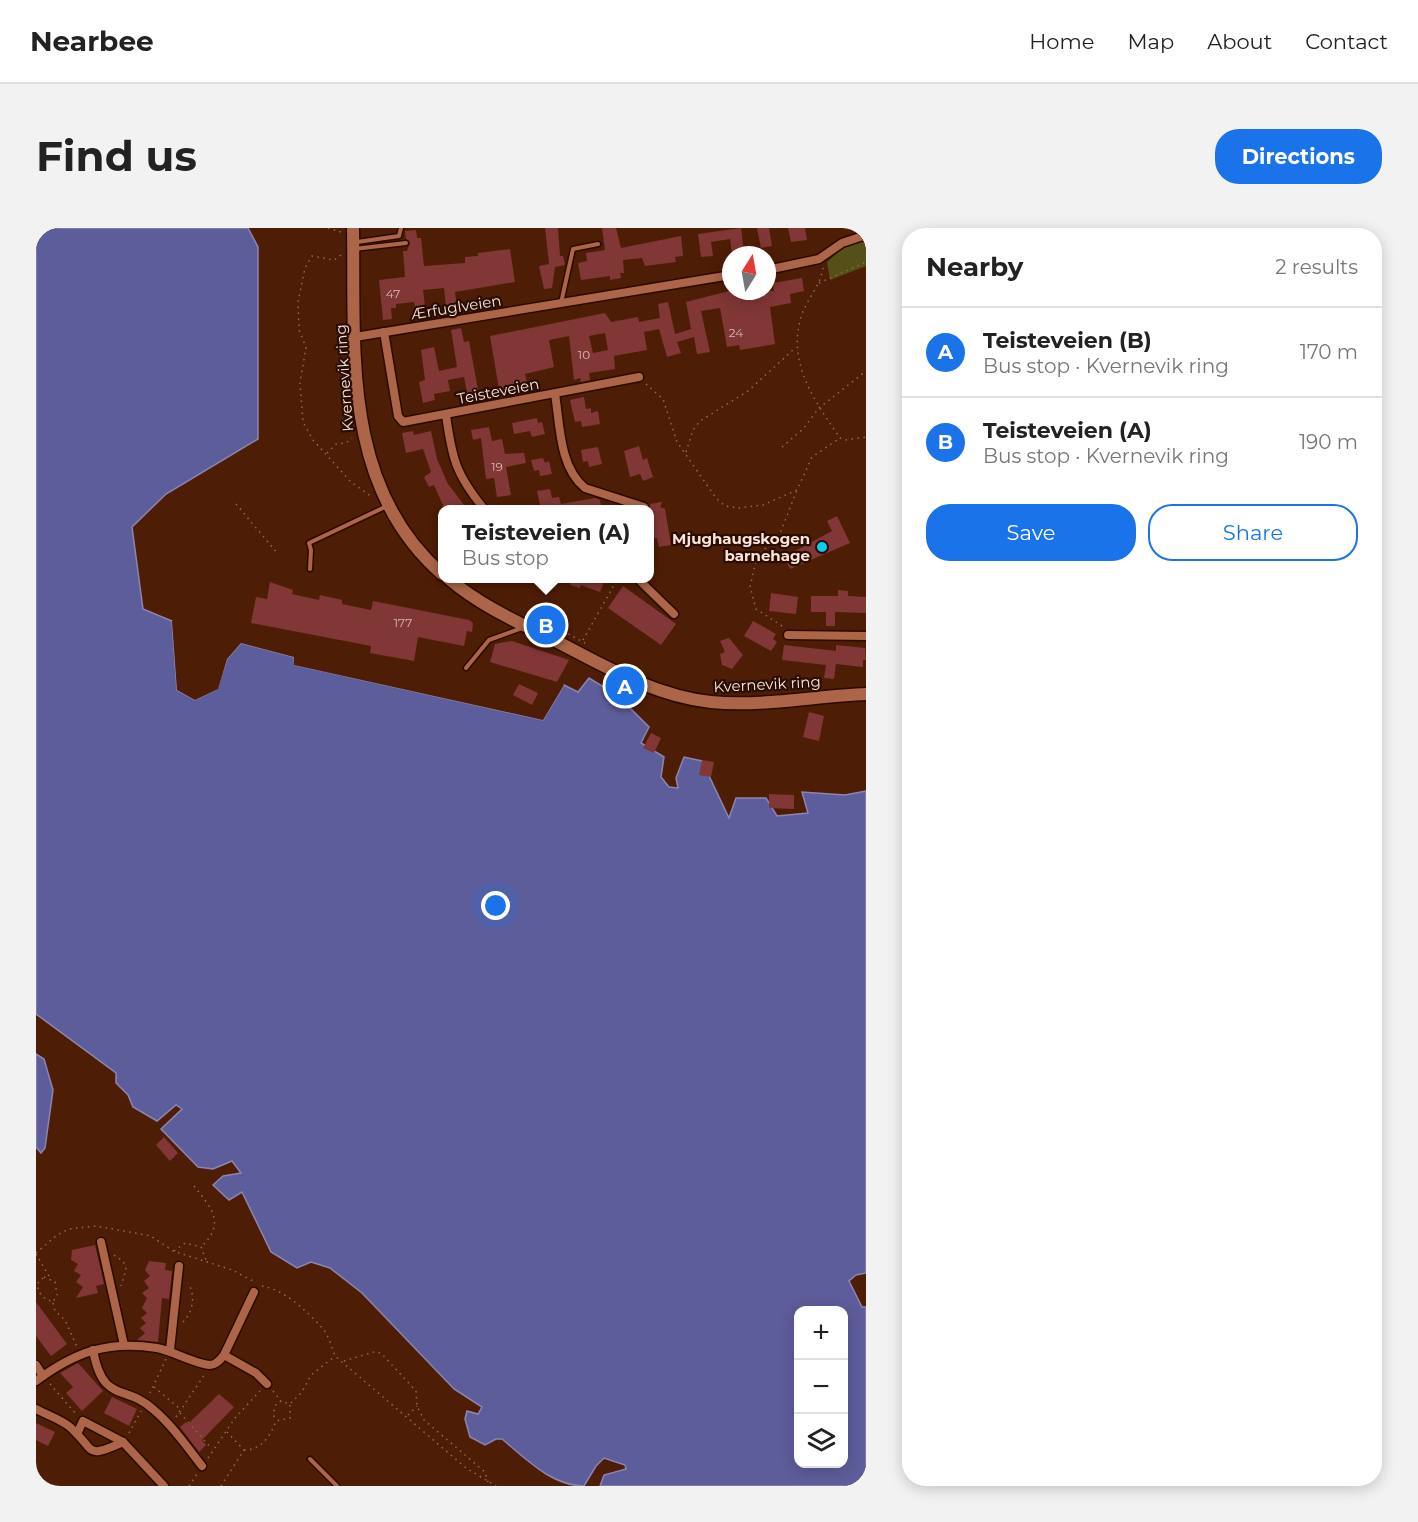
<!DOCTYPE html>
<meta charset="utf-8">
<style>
body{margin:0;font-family:Montserrat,sans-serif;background:#f2f2f2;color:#222}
.controls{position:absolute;right:18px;bottom:18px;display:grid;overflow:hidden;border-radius:12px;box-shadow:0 3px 15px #0003}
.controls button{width:54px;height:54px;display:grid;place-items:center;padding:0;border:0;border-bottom:2px solid #e0e0e0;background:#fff;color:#222;font:30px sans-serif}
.compass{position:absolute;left:686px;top:18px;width:54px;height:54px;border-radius:50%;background:#fff;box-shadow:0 3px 15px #0003;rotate:11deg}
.you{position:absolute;left:460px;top:678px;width:21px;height:21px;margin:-15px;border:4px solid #fff;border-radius:50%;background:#1a73e8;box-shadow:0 0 0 9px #1a73e833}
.badge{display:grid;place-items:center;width:39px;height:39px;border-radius:50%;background:#1a73e8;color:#fff;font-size:20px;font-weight:700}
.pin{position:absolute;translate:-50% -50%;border:3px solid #fff;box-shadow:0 2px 6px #0006}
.popup{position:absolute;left:402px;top:277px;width:216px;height:78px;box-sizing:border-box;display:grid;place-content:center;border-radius:12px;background:#fff;filter:drop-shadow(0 2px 4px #0005);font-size:20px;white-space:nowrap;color:#767676}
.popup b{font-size:22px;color:#222}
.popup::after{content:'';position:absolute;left:50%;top:100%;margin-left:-12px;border:12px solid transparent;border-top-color:#fff}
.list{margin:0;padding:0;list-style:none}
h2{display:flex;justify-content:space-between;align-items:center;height:78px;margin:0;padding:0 24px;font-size:26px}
h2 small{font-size:20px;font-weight:400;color:#767676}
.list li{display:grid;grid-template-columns:39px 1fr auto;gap:18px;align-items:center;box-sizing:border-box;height:90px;padding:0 24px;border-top:2px solid #e0e0e0}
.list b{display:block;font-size:22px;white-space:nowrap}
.list p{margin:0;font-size:20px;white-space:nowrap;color:#767676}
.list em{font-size:20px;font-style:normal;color:#767676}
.actions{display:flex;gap:12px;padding:18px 24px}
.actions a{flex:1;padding:14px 0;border:2px solid #1a73e8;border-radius:24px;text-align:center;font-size:21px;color:#1a73e8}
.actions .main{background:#1a73e8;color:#fff}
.icon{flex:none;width:33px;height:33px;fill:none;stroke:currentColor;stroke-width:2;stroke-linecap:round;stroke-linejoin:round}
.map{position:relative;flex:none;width:830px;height:1258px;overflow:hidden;border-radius:24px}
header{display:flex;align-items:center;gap:36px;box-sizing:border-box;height:84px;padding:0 30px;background:#fff;border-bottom:2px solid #e0e0e0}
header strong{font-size:28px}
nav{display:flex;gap:33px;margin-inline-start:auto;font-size:21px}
.intro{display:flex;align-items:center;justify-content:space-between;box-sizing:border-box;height:144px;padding:0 36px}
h1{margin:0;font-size:42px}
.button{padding:15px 27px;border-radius:24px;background:#1a73e8;color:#fff;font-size:21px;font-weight:700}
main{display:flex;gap:36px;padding:0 36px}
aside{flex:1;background:#fff;border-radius:24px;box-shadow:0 3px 15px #0003}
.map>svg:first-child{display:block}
.green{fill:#554f18}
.water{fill:#5e5d9b;stroke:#8d85ae;stroke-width:1.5;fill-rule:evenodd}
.pier{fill:#4e1d05}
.building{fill:#803736;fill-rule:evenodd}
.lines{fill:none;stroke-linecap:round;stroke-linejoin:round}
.service-casing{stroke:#2b0a00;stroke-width:7}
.minor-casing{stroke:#2b0a00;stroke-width:11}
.secondary-casing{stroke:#2b0a00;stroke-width:15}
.path{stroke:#916957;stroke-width:1.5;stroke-dasharray:1.5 4.5;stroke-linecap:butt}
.service{stroke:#ac6547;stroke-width:4}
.minor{stroke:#ac6547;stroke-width:8}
.secondary{stroke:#ac6547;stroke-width:12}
.poi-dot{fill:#0ccafa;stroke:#280d03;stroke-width:2}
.labels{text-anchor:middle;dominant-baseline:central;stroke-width:4.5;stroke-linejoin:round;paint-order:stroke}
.number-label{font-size:12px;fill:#dcb8b0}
.street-label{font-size:15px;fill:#fbe3d9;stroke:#280d03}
.poi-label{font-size:15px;font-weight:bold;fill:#fbe3d9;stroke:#280d03;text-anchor:end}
</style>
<header>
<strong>Nearbee</strong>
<nav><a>Home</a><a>Map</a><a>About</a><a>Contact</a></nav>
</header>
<div class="intro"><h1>Find us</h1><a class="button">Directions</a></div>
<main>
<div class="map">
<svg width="830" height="1258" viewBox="0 0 830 1258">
<rect width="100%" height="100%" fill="#4e1d05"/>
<polygon class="green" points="830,10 830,38 794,52 791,34 809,18"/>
<g class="water">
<path d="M0,0H212L222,19V211L130,266L96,299L107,381L136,393L141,462L159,472L181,461L191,431L205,415L258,429L259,437L507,492L528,457L542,464L553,450L581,467L613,499L605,515L628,529L625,549L633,559L642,560L640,550L648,529L666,533L693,590L700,570H730L741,588L772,585L766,564L809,567L830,563V1045L820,1047L813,1053L826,1079H830V1258H564L568,1247L590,1241L589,1237L568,1230L560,1238L548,1258C516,1258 490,1231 466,1211H460L449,1217L434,1209L429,1191L431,1183L442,1186L446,1179L418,1161L326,1065L294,1040L275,1034L261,1040L235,1024L206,964L193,972L177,957L187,948L205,945L196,933L177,941L162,939L125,901L146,881L140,877L121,893L97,879L92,867L80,855V845L0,786ZM762,1082H808V1236H762Z"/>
<polygon points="0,826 8,831 17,862 9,920 5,925 0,919"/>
</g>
<polygon class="pier" points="136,393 139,393 144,460 160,469 179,459 188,429 205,412 260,426 261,435 505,489 525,456 528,457 507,492 258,437 258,429 205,415 191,431 182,461 159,472 141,462"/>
<g class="building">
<polygon points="509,0 522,0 524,28 527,28 529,37 519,39 516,60 508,61 503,38 513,36"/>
<polygon points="566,0 580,0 585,20 645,8 647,28 639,29 640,34 609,38 606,30 587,32 588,45 584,45 585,50 574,52 574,48 545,52 542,35 551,33 550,25 569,22"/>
<polygon points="705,0 708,24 696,26 694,11 675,14 677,28 665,29 662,6"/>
<polygon points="721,0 733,0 736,18 725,20"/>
<polygon points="752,0 769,0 771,12 755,14"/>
<polygon points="380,2 381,10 385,10 388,38 429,35 429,29 442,28 442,25 474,21 479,54 419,64 421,78 410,79 408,60 387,62 390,86 380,88 378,74 360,76 360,80 355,80 356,91 347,92 343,52 369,49 367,23 371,23 374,15 370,11 369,3"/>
<path d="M766,50L768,63L754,66L755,75L734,79L739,116L704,122L703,117L691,119L684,80L665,83L674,124L661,126L658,109L641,114L645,125L631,129L623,101L608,104L611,122L578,128L579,141L553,145L554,152L545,154L544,150L538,152L533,108L513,112L518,139L489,146L492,159L464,167L454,108L569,85L575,94L602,89L603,94L624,90L622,76L632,74L639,106L655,101L650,74L693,63H738L737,55ZM569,105L572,122L557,125L553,108Z"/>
<polygon points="425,100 428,114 433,113 443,167 432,169 428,149 412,152 414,163 398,166 399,172 387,175 383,154 389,152 385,122 398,119 403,143 421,139 415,102"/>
<polygon points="548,169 550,181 555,180 555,185 562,183 564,196 546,199 545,193 539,194 534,172"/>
<polygon points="501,190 502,195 506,194 509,206 496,209 494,203 478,206 476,195"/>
<polygon points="453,199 456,213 466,211 469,226 488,225 490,235 470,239 475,267 461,269 458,250 450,251 445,210 437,212 435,202"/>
<polygon points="377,203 378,207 395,203 401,231 412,256 432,282 409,282 398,257 393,259 388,249 395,244 387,221 370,225 366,205"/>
<polygon points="603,218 607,232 611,230 617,249 607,253 604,246 594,249 588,223"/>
<polygon points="562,219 566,236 553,239 552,233 547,234 545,222"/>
<polygon points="507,230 509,235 513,233 516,246 504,248 503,242 498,243 495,232"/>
<polygon points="514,261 516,270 523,269 525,276 559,270 564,272 566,282 505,282 501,263"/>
<polygon points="626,274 624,279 629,281 635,317 623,319 621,310 614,311 614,276"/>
<polygon points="801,288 814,315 754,341 748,329 796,303 791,293"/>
<polygon points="531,351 569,351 564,364 545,357 544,360 534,357 535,353"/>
<polygon points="234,354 257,362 256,366 283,372 284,367 306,372 306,376 335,382 337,373 433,392 437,395 436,404 431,403 428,418 382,409 378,433 334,425 335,418 215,395 220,369 231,371"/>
<polygon points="587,358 640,396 625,417 572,380"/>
<polygon points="802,362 812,363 812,368 830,369 830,385 799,384 799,398 790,398 790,384 775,384 775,368 802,368"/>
<polygon points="735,365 762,369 760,386 733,383"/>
<polygon points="717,393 740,406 737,411 741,414 735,423 708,408"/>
<polygon points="693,410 707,427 696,441 686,437 684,426 689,424 684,413"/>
<polygon points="476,413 533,432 521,454 454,434 459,416"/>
<polygon points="748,417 800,423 800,417 829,420 830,432 827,432 827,439 800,436 798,451 788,450 790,437 746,432"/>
<polygon points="483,456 502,465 496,477 477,467"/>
<polygon points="773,484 788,488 783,513 767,509"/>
<polygon points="615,505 625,510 618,525 607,520"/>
<polygon points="666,532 678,534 675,549 663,547"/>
<polygon points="733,566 758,567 758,581 733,580"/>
<polygon points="128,909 142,925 134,933 120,917"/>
<polygon points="59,1017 68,1056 60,1058 62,1065 40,1070 47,1059 40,1054 45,1047 38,1043 42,1036 35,1032 36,1022"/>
<polygon points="113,1033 130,1035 129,1042 136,1043 133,1071 126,1070 122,1114 101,1112 109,1105 104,1100 110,1095 105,1090 111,1085 106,1080 111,1070 106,1065 113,1060 108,1053 114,1048 109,1042"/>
<polygon points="0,1074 31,1116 15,1128 0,1108"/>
<polygon points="42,1135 67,1163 46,1183 30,1165 37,1159 24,1145"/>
<polygon points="183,1166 198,1179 166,1212 170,1217 163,1224 144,1199 150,1194 152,1196"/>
<polygon points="76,1169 101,1181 93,1198 68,1185"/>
<polygon points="0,1195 19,1204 12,1218 0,1212"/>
</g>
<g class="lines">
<defs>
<g id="service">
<polyline points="321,14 363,8 365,0"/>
<polyline points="318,21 370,15"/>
<polyline points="525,75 537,21 562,16"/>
<polyline points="274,341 275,322 273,315 351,278"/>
<polyline points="430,440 453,412 486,400"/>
<polyline points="274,1231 301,1258"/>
</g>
<g id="minor">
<polyline points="731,42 783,31 806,15 830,7"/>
<polyline points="348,104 362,188 367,194 603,149"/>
<polyline points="319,109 695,47"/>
<path d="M519,166C524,196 523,239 549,260L608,279"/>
<path d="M410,187C416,231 420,247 449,282"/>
<polyline points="601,350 638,386"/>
<polyline points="752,407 830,408"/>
<polyline points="65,1014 88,1117"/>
<path d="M57,1122C67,1177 89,1155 118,1182C137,1198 151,1219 166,1238"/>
<polyline points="134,1122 143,1038"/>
<polyline points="188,1127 220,1145 231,1156"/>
<polyline points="0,1137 7,1148"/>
<path d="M0,1153C39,1124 72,1112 121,1120C137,1123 159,1136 174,1137C180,1137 185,1131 188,1127L218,1064"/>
<path d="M0,1181C11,1187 24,1191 34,1199C60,1222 48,1232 87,1214"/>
<polyline points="41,1206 47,1193 87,1214 128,1258"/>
</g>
<g id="secondary">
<path d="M317,0C319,121 305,258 406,346"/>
<path d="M412,350C442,376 479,393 514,410C565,436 617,468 675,474C726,479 779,468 830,466"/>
</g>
</defs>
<use href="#service" class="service-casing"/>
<use href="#minor" class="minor-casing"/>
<use href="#secondary" class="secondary-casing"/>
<g class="path">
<polyline points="292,0 305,4"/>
<polyline points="305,27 298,32 276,28 269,40 262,74 263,102 270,119 264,155 267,194 277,212 315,254 336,269"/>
<path d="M787,40C785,56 772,70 766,86C750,134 778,172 804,210L809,212L830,209"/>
<polyline points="783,55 830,34"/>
<polyline points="610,156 627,171 641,214 680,270 689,278 703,280 727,277 761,262 776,229 804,210"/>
<polyline points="746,219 767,201 783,180 830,143"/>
<polyline points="650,224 657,202 664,193 712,163 758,121"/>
<polyline points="291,225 300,216 310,215 316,210"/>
<polyline points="200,276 242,326"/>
<polyline points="746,398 720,381 714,359 721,328 743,308 761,262"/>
<polyline points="527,403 549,415"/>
<polyline points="547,412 582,350"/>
<path d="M158,958C176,981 190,995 165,1019"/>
<polyline points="138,1023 149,1015 165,1019 170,1032"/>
<polyline points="0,1025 21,1007 33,1001 60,998 115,1008 137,1023 196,1042 219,1054"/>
<polyline points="0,1026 13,1048"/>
<polyline points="78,1027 87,1033 90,1041 85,1058"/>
<path d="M8,1049L19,1054L21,1067L17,1074C8,1071 2,1066 1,1056Z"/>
<path d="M226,1058C249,1062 271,1083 287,1101C293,1108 296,1120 299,1128L430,1240L460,1258"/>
<polyline points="17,1075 19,1083 29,1092 41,1119"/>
<path d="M147,1094C157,1084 160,1067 152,1055"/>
<polyline points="308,1133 338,1124 345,1125 380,1163 381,1178 388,1192 449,1244 452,1254"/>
<polyline points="14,1156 40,1186"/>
<polyline points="118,1159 144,1181"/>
<polyline points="237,1163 245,1173"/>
<polyline points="114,1165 130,1131"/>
<polyline points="255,1175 266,1164 275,1147 298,1129"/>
<polyline points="144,1185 176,1221"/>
<polyline points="372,1187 381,1178"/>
<polyline points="140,1189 169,1146"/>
<polyline points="93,1205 105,1183"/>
<path d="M208,1222C226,1222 234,1208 240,1193L254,1190V1176L245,1173L240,1176L237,1186L240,1193"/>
<polyline points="172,1230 199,1190 224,1163"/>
<polyline points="153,1258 161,1246"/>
<polyline points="185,1258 208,1222 190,1203"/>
</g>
<use href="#service" class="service"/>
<use href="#minor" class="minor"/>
<use href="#secondary" class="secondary"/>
</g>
<circle class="poi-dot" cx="786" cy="319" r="6"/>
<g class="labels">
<g class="number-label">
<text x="357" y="65">47</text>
<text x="700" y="104">24</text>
<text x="548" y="126">10</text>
<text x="461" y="238">19</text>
<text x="367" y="394">177</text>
</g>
<g class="street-label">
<text transform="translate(420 79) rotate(-9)">Ærfuglveien</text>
<text transform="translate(308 150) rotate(-94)">Kvernevik ring</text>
<text transform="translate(462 163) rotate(-11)">Teisteveien</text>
<text transform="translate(731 456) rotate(-3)">Kvernevik ring</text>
</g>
<g class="poi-label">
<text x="774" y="310">Mjughaugskogen<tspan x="774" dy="17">barnehage</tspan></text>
</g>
</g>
</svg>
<div class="controls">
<button>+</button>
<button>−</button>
<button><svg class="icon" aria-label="layers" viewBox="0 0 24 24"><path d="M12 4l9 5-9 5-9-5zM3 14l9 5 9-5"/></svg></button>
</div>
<svg class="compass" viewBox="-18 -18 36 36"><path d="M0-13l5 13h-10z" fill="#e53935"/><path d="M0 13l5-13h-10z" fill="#767676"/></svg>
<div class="you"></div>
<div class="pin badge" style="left:589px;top:458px">A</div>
<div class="pin badge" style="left:510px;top:397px">B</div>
<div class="popup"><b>Teisteveien (A)</b>Bus stop</div>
</div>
<aside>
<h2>Nearby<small>2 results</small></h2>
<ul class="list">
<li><span class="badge">A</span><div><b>Teisteveien (B)</b><p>Bus stop · Kvernevik ring</p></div><em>170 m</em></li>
<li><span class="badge">B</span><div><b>Teisteveien (A)</b><p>Bus stop · Kvernevik ring</p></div><em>190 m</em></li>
</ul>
<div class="actions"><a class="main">Save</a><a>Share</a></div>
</aside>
</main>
